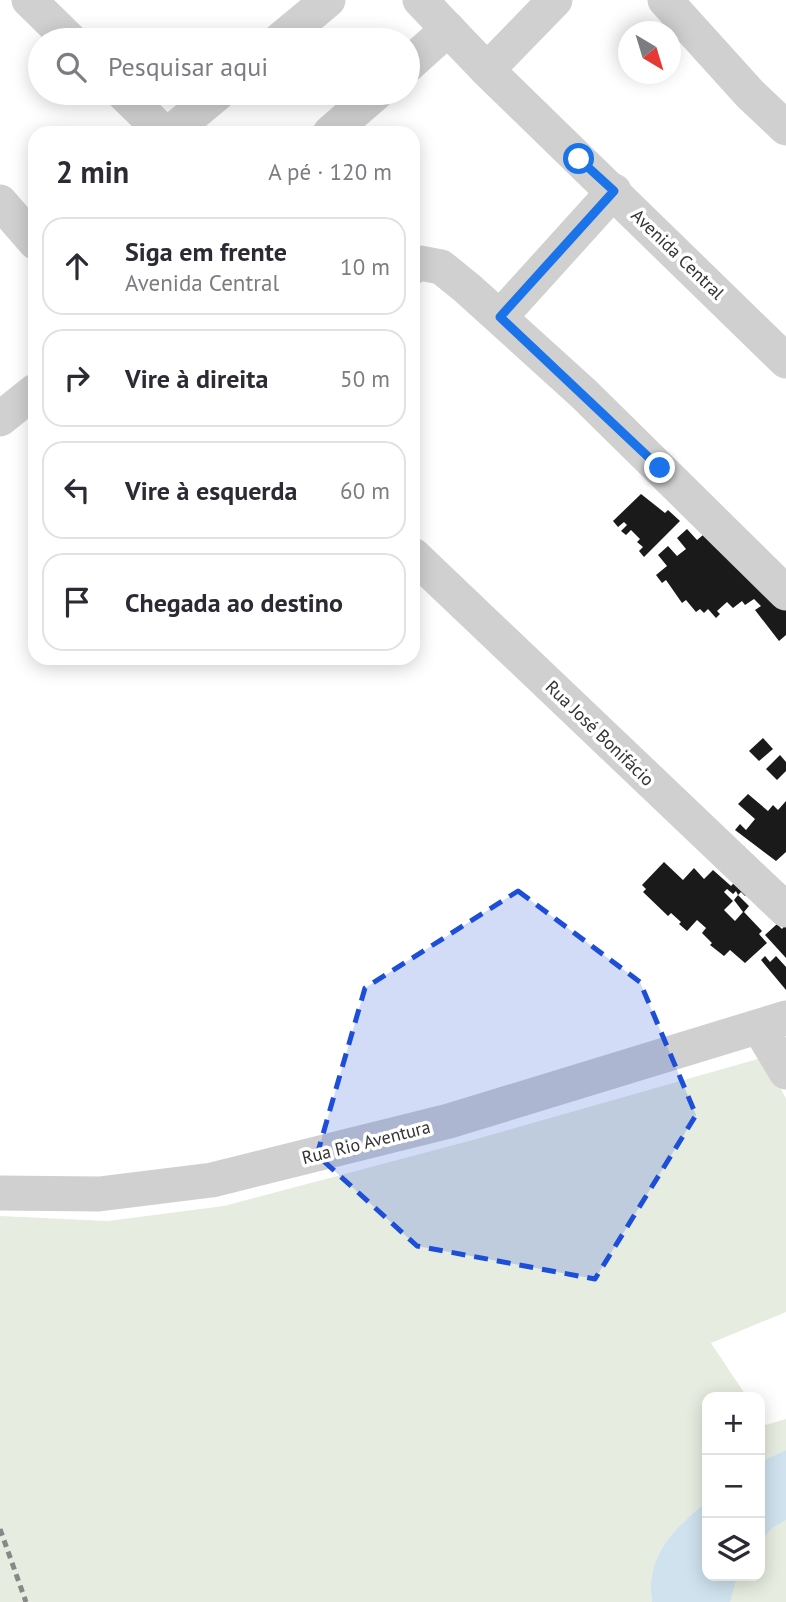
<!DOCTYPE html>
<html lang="pt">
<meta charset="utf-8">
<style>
body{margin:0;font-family:"PT Sans",sans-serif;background:#f7f7f7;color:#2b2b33}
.controls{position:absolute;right:21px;bottom:21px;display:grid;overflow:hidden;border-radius:14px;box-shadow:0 4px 18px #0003}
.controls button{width:63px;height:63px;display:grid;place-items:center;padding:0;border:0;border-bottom:2px solid #e1e1e2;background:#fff;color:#2b2b33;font:35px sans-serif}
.compass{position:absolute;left:618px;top:21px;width:63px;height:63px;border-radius:50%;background:#fff;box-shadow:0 4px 18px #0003;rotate:142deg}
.stop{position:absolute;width:21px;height:21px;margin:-16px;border:5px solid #1a73e8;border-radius:50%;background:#fff}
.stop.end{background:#1a73e8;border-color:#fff;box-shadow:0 2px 7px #0008}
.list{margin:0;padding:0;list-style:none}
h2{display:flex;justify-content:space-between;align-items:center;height:91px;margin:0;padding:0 28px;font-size:30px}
h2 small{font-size:23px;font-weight:400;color:#7c7c81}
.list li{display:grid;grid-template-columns:46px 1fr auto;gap:21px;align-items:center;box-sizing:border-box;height:98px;margin:0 14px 14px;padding:0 14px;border:2px solid #e1e1e2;border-radius:21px}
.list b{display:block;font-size:26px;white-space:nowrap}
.list p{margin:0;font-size:23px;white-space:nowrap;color:#7c7c81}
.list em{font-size:23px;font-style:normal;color:#7c7c81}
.icon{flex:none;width:38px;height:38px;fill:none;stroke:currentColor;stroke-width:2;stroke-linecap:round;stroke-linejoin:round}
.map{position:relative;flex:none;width:786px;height:1602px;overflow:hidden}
.search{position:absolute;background:#fff;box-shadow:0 4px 18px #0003;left:28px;top:28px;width:392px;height:77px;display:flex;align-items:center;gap:18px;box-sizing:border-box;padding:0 24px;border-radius:38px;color:#7c7c81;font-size:26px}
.panel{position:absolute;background:#fff;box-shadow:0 4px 18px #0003;left:28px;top:126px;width:392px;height:539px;border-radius:21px}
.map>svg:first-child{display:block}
.green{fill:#e6ecdf}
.water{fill:#cfe2ee}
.building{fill:#1a1a1a}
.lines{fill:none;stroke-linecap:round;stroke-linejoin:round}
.minor{stroke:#d0d0d0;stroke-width:35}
.rail{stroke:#888;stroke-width:5;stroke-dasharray:7 5;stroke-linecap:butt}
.route{stroke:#1a73e8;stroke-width:9}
.marked{fill:#1d4ed8;fill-opacity:0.2;stroke:#1d4ed8;stroke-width:5;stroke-dasharray:14 9;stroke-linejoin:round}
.labels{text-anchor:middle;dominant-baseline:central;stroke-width:7;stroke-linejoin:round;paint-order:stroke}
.street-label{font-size:18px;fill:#333;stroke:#fff}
</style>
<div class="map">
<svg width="786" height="1602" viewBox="0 0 786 1602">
<rect width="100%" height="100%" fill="#fff"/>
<g class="green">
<path d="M765,1057L786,1099V1312L711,1343L747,1397H707V1501C674,1529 645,1555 652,1602H0V1216L108,1221L224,1206L473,1140Z"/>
<polygon points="760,1415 766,1425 786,1419 786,1450 760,1462"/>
<polygon points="786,1509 786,1602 657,1602 707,1576 760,1576 760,1520"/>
</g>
<g class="water">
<polygon points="786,1450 786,1520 772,1528 760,1542 760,1462"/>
<path d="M707,1501V1576H737L730,1602H652C645,1555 674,1529 707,1501Z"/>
</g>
<g class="building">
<polygon points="641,494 665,513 668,510 680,521 644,557 639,551 643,547 637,542 640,539 631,530 626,535 621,531 627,525 624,522 618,527 613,521"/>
<polygon points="687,529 697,540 703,535 718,550 720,548 786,610 786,635 779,641 755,610 761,606 754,599 745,605 742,601 733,608 727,602 717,611 720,614 716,618 708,609 704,613 700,609 696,612 686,600 682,603 666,580 662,583 656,575 667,566 658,555 668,546 677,556 686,549 677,538"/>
<polygon points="763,738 773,749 759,761 749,751"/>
<polygon points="780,755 786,762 786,771 777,780 766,769"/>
<polygon points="748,794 768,811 773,805 778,810 786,801 786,852 776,861 735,830 740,824 746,830 755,819 738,804"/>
<polygon points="664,862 683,880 694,868 704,879 713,870 731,886 739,878 751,890 745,896 741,892 738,895 736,891 733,894 727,889 724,892 733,901 724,910 735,921 743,912 734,900 738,895 749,906 744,912 762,931 759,934 767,943 745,963 730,950 724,956 710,945 712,943 702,933 706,928 697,920 687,931 679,924 681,922 671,913 668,916 643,892 646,889 642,885"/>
<polygon points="777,924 782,929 786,924 786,958 765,935"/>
<polygon points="765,956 770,962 776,956 786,967 786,990 761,960"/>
</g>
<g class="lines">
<g class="minor">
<polyline points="29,0 70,40"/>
<polyline points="420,0 487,70 786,361"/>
<polyline points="665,0 750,94 786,128"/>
<polyline points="280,40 328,0"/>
<polyline points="408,65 448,29"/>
<polyline points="487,70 555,0"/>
<polyline points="123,93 164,133"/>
<polyline points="170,133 218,93"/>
<polyline points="330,133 376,93"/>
<polyline points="0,202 35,242"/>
<polyline points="413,267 420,263 441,267 467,288 584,394 786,593"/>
<polyline points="500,317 614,191"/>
<polyline points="0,419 35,391"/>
<polyline points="413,555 786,910"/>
<polyline points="759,1027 786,1072"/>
<polyline points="0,1193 99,1194 212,1180 449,1121 786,1018"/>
</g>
<polyline class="rail" points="0,1529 26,1602"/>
</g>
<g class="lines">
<polyline class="route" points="579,159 614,191 500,317 660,468"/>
</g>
<path class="marked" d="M518,891L640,982L696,1115L595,1279L417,1246L317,1155L365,988Z"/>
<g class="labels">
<g class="street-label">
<text transform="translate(678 254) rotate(44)">Avenida Central</text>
<text transform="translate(600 733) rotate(44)">Rua José Bonifácio</text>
<text transform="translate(366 1142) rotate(-14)">Rua Rio Aventura</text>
</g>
</g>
</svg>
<div class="controls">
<button>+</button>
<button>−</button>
<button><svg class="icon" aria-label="layers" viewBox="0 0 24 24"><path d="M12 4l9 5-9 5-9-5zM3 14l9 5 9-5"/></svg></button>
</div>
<svg class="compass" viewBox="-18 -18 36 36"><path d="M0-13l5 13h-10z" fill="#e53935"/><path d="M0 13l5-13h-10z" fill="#7c7c81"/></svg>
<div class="stop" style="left:579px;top:159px"></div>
<div class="stop end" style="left:660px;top:468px"></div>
<div class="search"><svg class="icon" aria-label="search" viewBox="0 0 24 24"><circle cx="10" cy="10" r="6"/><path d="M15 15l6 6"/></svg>Pesquisar aqui</div>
<section class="panel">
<h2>2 min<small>A pé · 120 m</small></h2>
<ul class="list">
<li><svg class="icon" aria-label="ahead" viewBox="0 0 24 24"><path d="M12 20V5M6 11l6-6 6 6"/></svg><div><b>Siga em frente</b><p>Avenida Central</p></div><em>10 m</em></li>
<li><svg class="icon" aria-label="right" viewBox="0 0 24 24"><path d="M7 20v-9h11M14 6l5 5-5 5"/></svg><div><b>Vire à direita</b></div><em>50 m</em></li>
<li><svg class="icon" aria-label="left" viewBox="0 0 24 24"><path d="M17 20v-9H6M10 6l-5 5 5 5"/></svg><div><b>Vire à esquerda</b></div><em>60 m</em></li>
<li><svg class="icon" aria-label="arrive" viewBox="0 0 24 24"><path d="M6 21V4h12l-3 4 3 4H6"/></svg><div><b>Chegada ao destino</b></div></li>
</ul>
</section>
</div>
